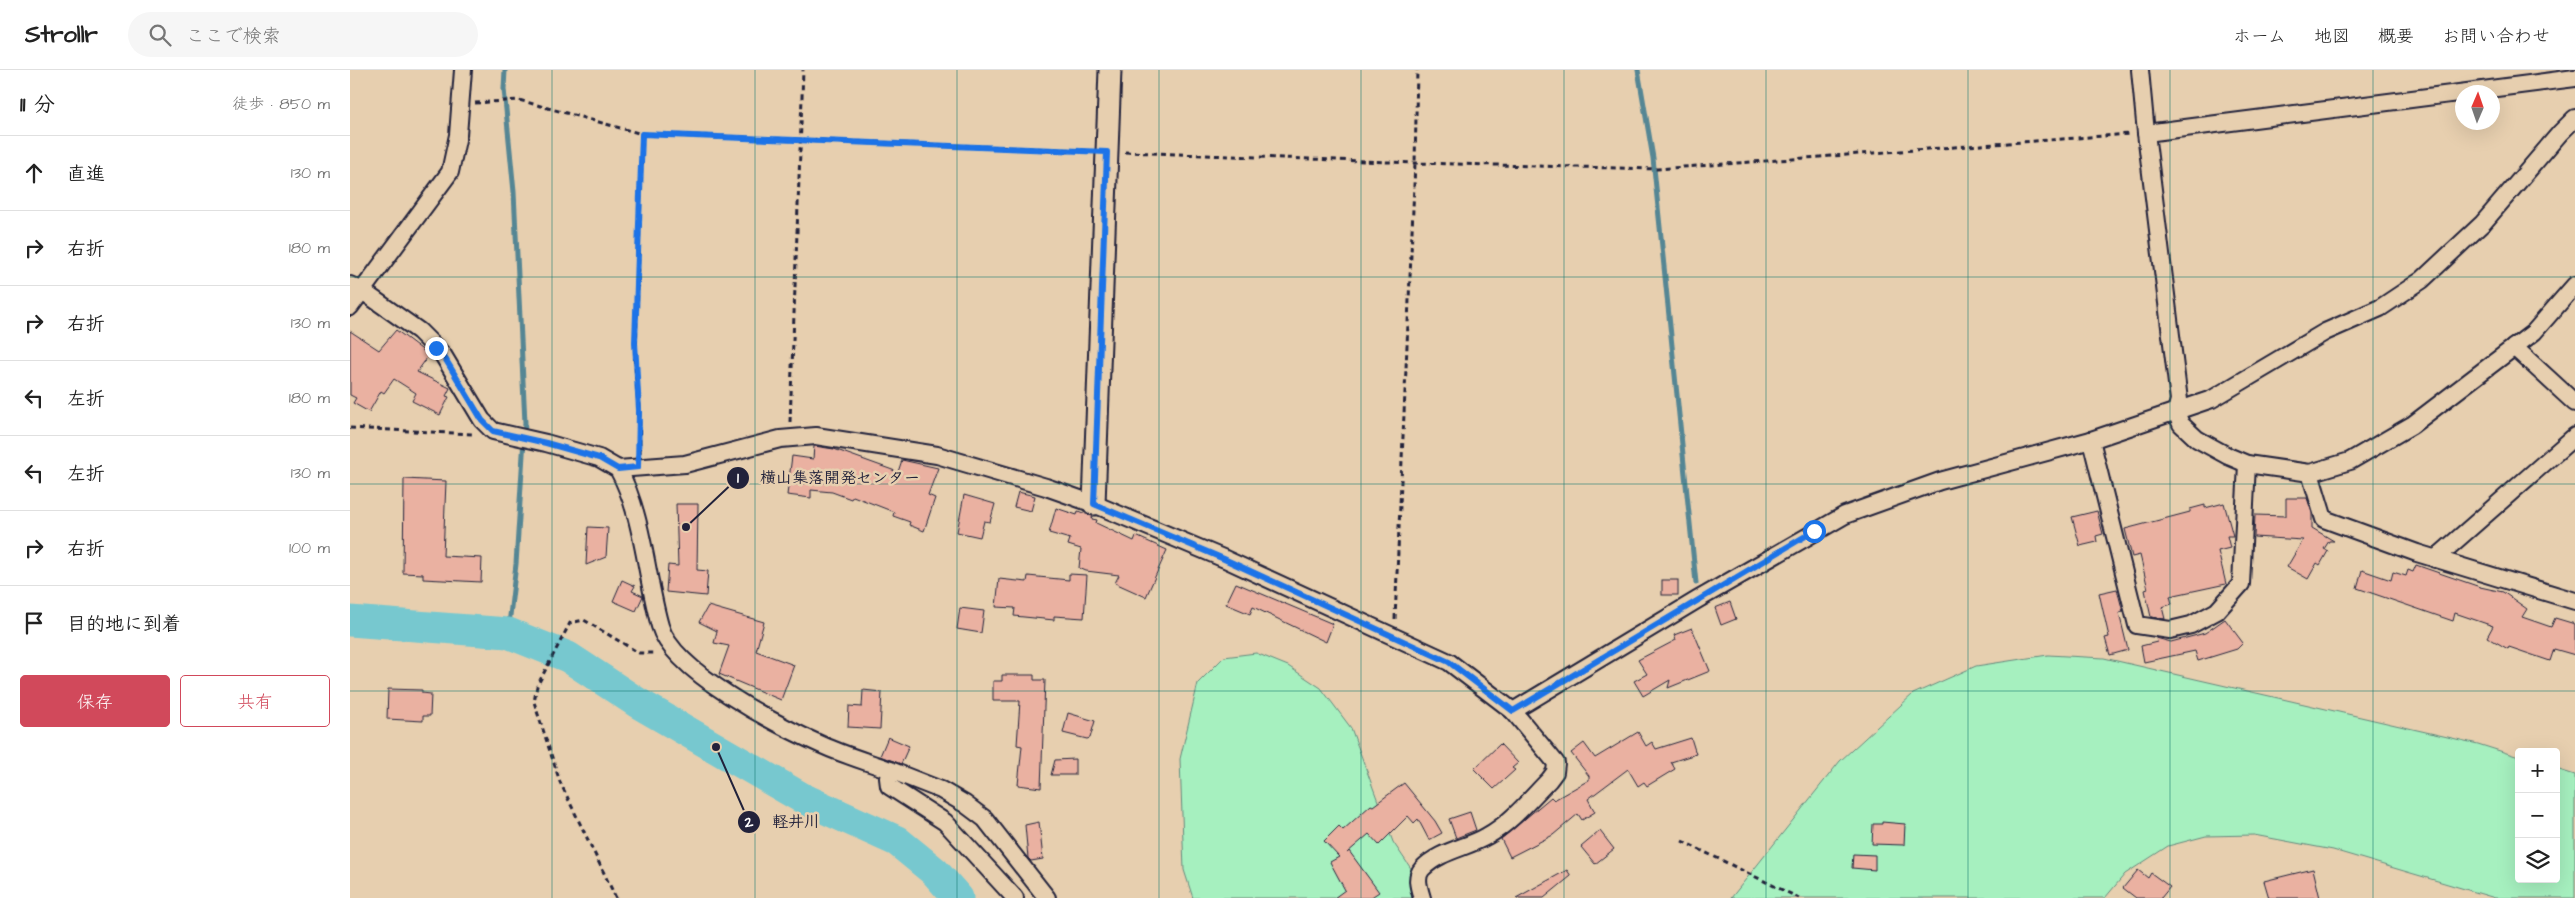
<!DOCTYPE html>
<html lang="ja">
<meta charset="utf-8">
<style>
body{margin:0;font-family:"Architects Daughter","Klee One",sans-serif;background:#f6f6f6;color:#222}
.controls{position:absolute;right:15px;bottom:15px;display:grid;overflow:hidden;border-radius:5px;box-shadow:0 5px 20px #0002}
.controls button{width:45px;height:45px;display:grid;place-items:center;padding:0;border:0;border-bottom:1px solid #e0e0e0;background:#fff;color:#222;font:25px sans-serif}
.compass{position:absolute;left:2105px;top:15px;width:45px;height:45px;border-radius:50%;background:#fff;box-shadow:0 5px 20px #0002;rotate:2deg}
.stop{position:absolute;width:15px;height:15px;margin:-11px;border:4px solid #1a73e8;border-radius:50%;background:#fff}
.stop.end{background:#1a73e8;border-color:#fff;box-shadow:0 1px 5px #0008}
.list{margin:0;padding:0;list-style:none}
h2{display:flex;justify-content:space-between;align-items:center;height:65px;margin:0;padding:0 20px;font-size:21px}
h2 small{font-size:16px;font-weight:400;color:#767676}
.list li{display:grid;grid-template-columns:32px 1fr auto;gap:15px;align-items:center;box-sizing:border-box;height:75px;padding:0 20px;border-top:1px solid #e0e0e0}
.list b{display:block;font-size:19px;white-space:nowrap}
.list em{font-size:16px;font-style:normal;color:#767676}
.actions{display:flex;gap:10px;padding:15px 20px}
.actions a{flex:1;padding:11px 0;border:1px solid #d1495b;border-radius:5px;text-align:center;font-size:18px;color:#d1495b}
.actions .main{background:#d1495b;color:#fff}
.icon{flex:none;width:28px;height:28px;fill:none;stroke:currentColor;stroke-width:2;stroke-linecap:round;stroke-linejoin:round}
.map{position:relative;flex:none;width:2225px;height:828px;overflow:hidden}
header{display:flex;align-items:center;gap:30px;box-sizing:border-box;height:70px;padding:0 25px;background:#fff;border-bottom:1px solid #e0e0e0}
header strong{font-size:24px}
nav{display:flex;gap:28px;margin-inline-start:auto;font-size:18px}
.search{width:350px;height:45px;background:#f6f6f6;display:flex;align-items:center;gap:12px;box-sizing:border-box;padding:0 18px;border-radius:28px;color:#767676;font-size:19px}
main{display:flex}
aside{flex:1;background:#fff}
.map>svg:first-child{display:block}
.green{fill:#a6f0bf;stroke:#64897d}
.lines{fill:none;stroke-linecap:round;stroke-linejoin:round}
.stream{stroke:#558694;stroke-width:5}
.river{stroke:#77c8cf;stroke-width:31}
.building{fill:#eab1a1;stroke:#22223b}
.minor-casing{stroke:#22223b;stroke-width:20}
.tertiary-casing{stroke:#22223b;stroke-width:25}
.path{stroke:#22223b;stroke-width:3;stroke-dasharray:5 4;stroke-linecap:butt}
.minor{stroke:#e7cfaf;stroke-width:16}
.tertiary{stroke:#e7cfaf;stroke-width:21}
.route{stroke:#1a73e8;stroke-width:6}
.grid{fill:none;stroke:#0f766e;stroke-width:1;stroke-opacity:0.55}
.leader{fill:none;stroke:#22223b;stroke-width:2}
.callout-dot{fill:#22223b;stroke:#e7cfaf;stroke-width:2}
.mark-label{font-size:15px;text-anchor:middle;font-weight:bold;fill:#fff}
.callout-label{font-size:16px;text-anchor:middle;font-weight:bold;fill:#22223b;stroke:#e7cfaf;stroke-width:5;stroke-linejoin:round;paint-order:stroke}
</style>
<header>
<strong>Strollr</strong>
<div class="search"><svg class="icon" aria-label="search" viewBox="0 0 24 24"><circle cx="10" cy="10" r="6"/><path d="M15 15l6 6"/></svg>ここで検索</div>
<nav><a>ホーム</a><a>地図</a><a>概要</a><a>お問い合わせ</a></nav>
</header>
<main>
<aside>
<h2>11 分<small>徒歩 · 850 m</small></h2>
<ul class="list">
<li><svg class="icon" aria-label="ahead" viewBox="0 0 24 24"><path d="M12 20V5M6 11l6-6 6 6"/></svg><div><b>直進</b></div><em>130 m</em></li>
<li><svg class="icon" aria-label="right" viewBox="0 0 24 24"><path d="M7 20v-9h11M14 6l5 5-5 5"/></svg><div><b>右折</b></div><em>180 m</em></li>
<li><svg class="icon" aria-label="right" viewBox="0 0 24 24"><path d="M7 20v-9h11M14 6l5 5-5 5"/></svg><div><b>右折</b></div><em>130 m</em></li>
<li><svg class="icon" aria-label="left" viewBox="0 0 24 24"><path d="M17 20v-9H6M10 6l-5 5 5 5"/></svg><div><b>左折</b></div><em>180 m</em></li>
<li><svg class="icon" aria-label="left" viewBox="0 0 24 24"><path d="M17 20v-9H6M10 6l-5 5 5 5"/></svg><div><b>左折</b></div><em>130 m</em></li>
<li><svg class="icon" aria-label="right" viewBox="0 0 24 24"><path d="M7 20v-9h11M14 6l5 5-5 5"/></svg><div><b>右折</b></div><em>100 m</em></li>
<li><svg class="icon" aria-label="arrive" viewBox="0 0 24 24"><path d="M6 21V4h12l-3 4 3 4H6"/></svg><div><b>目的地に到着</b></div></li>
</ul>
<div class="actions"><a class="main">保存</a><a>共有</a></div>
</aside>
<div class="map">
<svg width="2225" height="828" viewBox="0 0 2225 828">
<rect width="100%" height="100%" fill="#e7cfaf"/>
<filter id="ink" filterUnits="userSpaceOnUse"><feTurbulence type="fractalNoise" baseFrequency=".02" numOctaves="2"/><feDisplacementMap in="SourceGraphic" scale="10" xChannelSelector="R" yChannelSelector="G"/><feConvolveMatrix kernelMatrix="1 2 1 2 8 2 1 2 1" color-interpolation-filters="sRGB"/></filter>
<g filter="url(#ink)">
<g class="green">
<polygon points="906,583 938,596 971,618 1001,658 1043,772 1081,828 843,828 834,800 830,689 848,613 874,587"/>
<polygon points="1698,585 1754,588 2128,674 2169,687 2169,809 2206,809 2206,699 2225,705 2225,828 2145,828 1983,780 1904,765 1856,766 1818,776 1775,804 1755,828 1381,828 1490,691 1563,624 1626,596"/>
</g>
<g class="lines">
<g class="stream">
<polyline points="155,0 154,19 164,122 175,353 166,494 158,563"/>
<polyline points="1288,0 1303,88 1346,513"/>
</g>
<polyline class="river" points="0,551 158,563 218,587 288,633 454,729 547,771 585,802 608,828"/>
</g>
<g class="building">
<polygon points="46,260 79,285 67,302 100,318 96,326 99,327 90,345 62,331 66,323 44,309 34,323 31,321 19,342 3,333 6,328 0,325 0,261 29,280"/>
<polygon points="464,376 484,379 548,402 552,390 588,398 578,425 585,428 574,461 559,455 560,452 543,446 544,442 503,426 501,429 482,422 461,420 461,428 437,425 442,386 463,389"/>
<polygon points="54,409 96,411 93,486 132,488 131,512 73,509 73,504 53,503"/>
<polygon points="668,422 685,426 681,441 664,437"/>
<polygon points="614,425 645,434 640,452 634,451 630,467 607,462"/>
<polygon points="1936,428 1957,428 1962,443 1962,458 1984,471 1979,471 1974,479 1978,481 1970,495 1967,493 1958,509 1937,497 1953,470 1904,467 1905,445 1936,446"/>
<polygon points="1874,433 1883,466 1877,466 1880,478 1868,481 1876,514 1820,526 1822,534 1812,537 1815,549 1801,547 1795,520 1798,519 1790,485 1782,487 1775,459 1840,442 1840,439 1855,435 1855,438"/>
<polygon points="326,434 348,434 347,500 358,501 356,526 316,522 318,495 328,496"/>
<polygon points="706,438 727,445 728,441 736,444 743,446 742,449 747,450 746,453 784,471 786,466 817,480 796,527 765,513 769,505 736,501 729,498 731,479 718,475 720,469 699,463"/>
<polygon points="1747,441 1753,464 1746,466 1747,472 1730,476 1722,447"/>
<polygon points="238,457 258,458 256,487 236,495"/>
<polygon points="2066,495 2130,517 2153,522 2177,539 2172,547 2201,557 2205,548 2225,554 2225,585 2204,579 2200,591 2159,577 2158,579 2137,567 2143,556 2105,543 2103,551 2007,518 2012,500 2041,510 2043,502 2056,506 2058,500 2063,502"/>
<polygon points="719,504 737,505 734,548 704,546 704,550 664,546 665,538 646,537 649,509 677,512 678,506 719,510"/>
<polygon points="272,510 285,516 282,521 293,526 286,541 263,531"/>
<rect x="1312" y="510" width="16" height="15"/>
<polygon points="886,513 983,554 976,572 903,537 900,544 876,534"/>
<polygon points="1767,519 1773,542 1769,543 1778,580 1760,585 1755,568 1759,567 1749,523"/>
<polygon points="1380,532 1386,549 1371,555 1365,538"/>
<polygon points="358,536 414,552 406,581 444,595 431,630 369,604 379,576 364,573 367,561 349,552"/>
<polygon points="610,538 634,541 631,563 607,559"/>
<polygon points="1875,549 1893,573 1887,579 1848,591 1845,581 1794,592 1791,576 1807,572 1806,568 1821,572 1855,563"/>
<polygon points="1342,558 1360,601 1318,618 1320,610 1293,626 1284,611 1297,604 1288,590 1326,570 1324,565"/>
<polygon points="652,605 684,605 684,610 695,610 691,718 668,715 672,676 667,675 670,631 643,631 643,611 652,611"/>
<polygon points="38,619 72,620 72,623 81,624 80,646 73,646 73,651 37,649"/>
<polygon points="513,620 532,622 530,659 498,657 499,636 512,637"/>
<polygon points="718,643 745,651 740,668 737,669 713,663"/>
<polygon points="1288,662 1296,676 1302,672 1306,679 1341,668 1346,684 1321,692 1325,699 1297,716 1294,712 1288,716 1278,699 1238,729 1245,742 1232,750 1228,744 1203,765 1160,787 1151,769 1201,727 1204,730 1239,710 1239,706 1221,683 1234,673 1245,688"/>
<polygon points="538,667 559,676 551,694 530,686"/>
<polygon points="1150,674 1168,693 1162,698 1165,700 1144,719 1124,699"/>
<polygon points="725,689 725,705 701,705 705,690"/>
<polygon points="1054,713 1085,751 1092,763 1079,770 1068,749 1064,753 1058,746 1029,775 1019,764 997,783 999,781 1029,822 1020,828 984,828 995,820 980,792 989,787 974,771 989,756 993,760 1021,735 1023,736"/>
<polygon points="1120,742 1126,760 1106,768 1099,749"/>
<polygon points="689,752 693,789 681,791 678,788 675,755"/>
<polygon points="1532,752 1555,754 1554,775 1522,774 1523,754 1532,754"/>
<polygon points="1250,761 1264,779 1245,794 1231,777"/>
<polygon points="1503,784 1525,785 1525,800 1502,798"/>
<polygon points="1963,799 1970,828 1919,828 1914,811"/>
<polygon points="1217,800 1221,806 1194,828 1166,828"/>
<polygon points="1788,800 1798,808 1801,803 1820,817 1811,828 1786,828 1773,818"/>
</g>
<g class="lines">
<defs>
<g id="minor">
<polyline points="1790,0 1796,63 1829,330 1826,342 1831,354 1847,369 1878,386 1897,394 1960,403 2000,391 2062,355 2184,262 2225,215"/>
<polyline points="1796,63 2225,8"/>
<path d="M0,215L11,220L69,261L93,285L132,350L143,361L196,373L249,388L268,399C293,444 296,507 310,556C323,602 429,656 472,675C494,685 518,692 540,700L538,708L539,716L595,752L665,828"/>
<polyline points="0,237 100,102 108,65 113,0"/>
<polyline points="2164,277 2225,333"/>
<polyline points="1741,370 1787,555 1820,560 1841,555 1867,541 1891,514 1897,394"/>
<path d="M268,399L335,394L430,369L466,366L587,385L696,417L744,434L875,489L1099,592L1163,641L1206,693L1205,702L1199,710C1180,729 1161,753 1137,766C1117,778 1089,781 1072,799C1065,807 1069,818 1072,828"/>
<polyline points="1960,403 1974,449 2067,483 2225,531"/>
<polyline points="2085,489 2225,366"/>
<polyline points="1163,641 1347,530 1495,445 1590,411 1741,370 1862,329 1975,262 2030,238 2072,210 2133,153 2210,63 2225,48"/>
<polyline points="540,700 591,720 615,734 635,749 697,828"/>
</g>
<polyline id="tertiary" points="744,434 760,0"/>
</defs>
<use href="#minor" class="minor-casing"/>
<use href="#tertiary" class="tertiary-casing"/>
<g class="path">
<polyline points="125,33 169,30 292,64 739,81"/>
<polyline points="775,82 1065,93 1307,99 1780,64"/>
<polyline points="440,352 453,0"/>
<polyline points="0,358 122,364"/>
<polyline points="290,383 289,340 285,293 292,64"/>
<polyline points="1045,549 1065,93 1067,0"/>
<polyline points="1332,771 1449,828"/>
<polyline points="266,828 210,712 184,632 187,616 220,553 234,550 289,583 306,583"/>
</g>
<use href="#minor" class="minor"/>
<use href="#tertiary" class="tertiary"/>
</g>
</g>
<g class="lines" filter="url(#ink)">
<polyline class="route" points="86,278 93,285 132,350 143,361 196,373 249,388 268,399 288,397 289,340 285,273 292,64 757,82 744,434 874,489 1099,592 1163,641 1464,461"/>
</g>
<path class="grid" d="M202,0V828M405,0V828M607,0V828M809,0V828M1011,0V828M1214,0V828M1416,0V828M1618,0V828M1820,0V828M2023,0V828M0,207H2225M0,414H2225M0,621H2225"/>
<path class="leader" d="M336 457L388 408M366 677L399 752"/>
<g class="callout-dot">
<circle cx="336" cy="457" r="5"/>
<circle cx="366" cy="677" r="5"/>
<circle cx="388" cy="408" r="12"/>
<circle cx="399" cy="752" r="12"/>
</g>
<g class="mark-label">
<text x="388" y="413">1</text>
<text x="399" y="757">2</text>
</g>
<g class="callout-label">
<text x="490" y="413">横山集落開発センター</text>
<text x="446" y="757">軽井川</text>
</g>
</svg>
<div class="controls">
<button>+</button>
<button>−</button>
<button><svg class="icon" aria-label="layers" viewBox="0 0 24 24"><path d="M12 4l9 5-9 5-9-5zM3 14l9 5 9-5"/></svg></button>
</div>
<svg class="compass" viewBox="-18 -18 36 36"><path d="M0-13l5 13h-10z" fill="#e53935"/><path d="M0 13l5-13h-10z" fill="#767676"/></svg>
<div class="stop" style="left:1464px;top:461px"></div>
<div class="stop end" style="left:86px;top:278px"></div>
</div>
</main>
